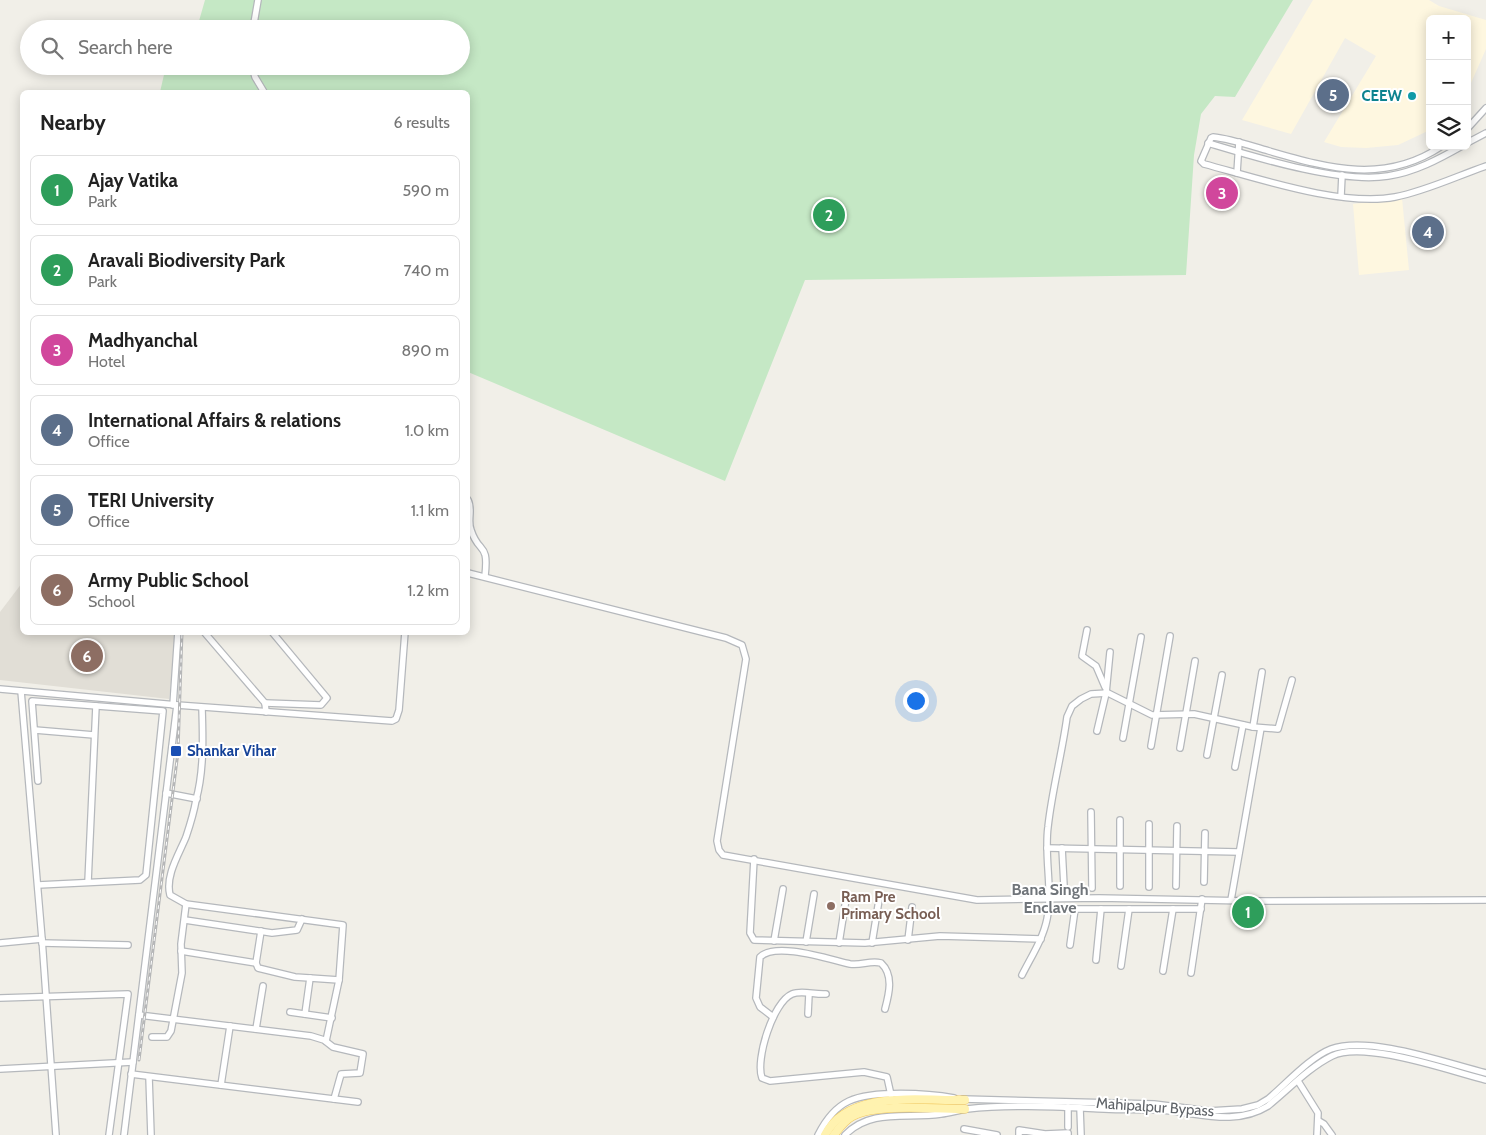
<!DOCTYPE html>
<meta charset="utf-8">
<style>
body{margin:0;font-family:Cabin,sans-serif;background:#f6f6f6;color:#222}
.controls{position:absolute;right:15px;top:15px;display:grid;overflow:hidden;border-radius:8px;box-shadow:0 2px 12px #0003}
.controls button{width:45px;height:45px;display:grid;place-items:center;padding:0;border:0;border-bottom:1px solid #e0e0e0;background:#fff;color:#222;font:25px sans-serif}
.you{position:absolute;left:915px;top:700px;width:18px;height:18px;margin:-12px;border:4px solid #fff;border-radius:50%;background:#1a73e8;box-shadow:0 0 0 8px #1a73e833}
.badge{display:grid;place-items:center;width:32px;height:32px;border-radius:50%;background:#0b8043;color:#fff;font-size:16px;font-weight:700}
.pin{position:absolute;translate:-50% -50%;border:2px solid #fff;box-shadow:0 1px 5px #0006}
.list{margin:0;padding:0;list-style:none}
h2{display:flex;justify-content:space-between;align-items:center;height:65px;margin:0;padding:0 20px;font-size:21px}
h2 small{font-size:16px;font-weight:400;color:#767676}
.list li{display:grid;grid-template-columns:32px 1fr auto;gap:15px;align-items:center;box-sizing:border-box;height:70px;margin:0 10px 10px;padding:0 10px;border:1px solid #e0e0e0;border-radius:8px}
.list b{display:block;font-size:19px;white-space:nowrap}
.list p{margin:0;font-size:16px;white-space:nowrap;color:#767676}
.list em{font-size:16px;font-style:normal;color:#767676}
.icon{flex:none;width:28px;height:28px;fill:none;stroke:currentColor;stroke-width:2;stroke-linecap:round;stroke-linejoin:round}
.map{position:relative;flex:none;width:1486px;height:1135px;overflow:hidden}
.search{position:absolute;background:#fff;box-shadow:0 2px 12px #0003;left:20px;top:20px;width:450px;height:55px;display:flex;align-items:center;gap:12px;box-sizing:border-box;padding:0 18px;border-radius:28px;color:#767676;font-size:19px}
.panel{position:absolute;background:#fff;box-shadow:0 2px 12px #0003;left:20px;top:90px;width:450px;height:545px;border-radius:8px}
.map>svg:first-child{display:block}
.commercial{fill:#fef7e0}
.education{fill:#e1ded6}
.green{fill:#c5e8c5}
.lines{fill:none;stroke-linecap:round;stroke-linejoin:round}
.minor-casing{stroke:#b5b8bc;stroke-width:8}
.major-casing{stroke:#f2c960;stroke-width:9}
.minor{stroke:#fff;stroke-width:5.5}
.major{stroke:#fff2af;stroke-width:8}
.rail-casing{stroke:#b6b7b8;stroke-width:3}
.rail{stroke:#fff;stroke-width:1;stroke-dasharray:4;stroke-linecap:butt}
.culture-dot{fill:#0f9aa8;stroke:#fff;stroke-width:2}
.transit-dot{fill:#1a4fb4;stroke:#fff;stroke-width:2}
.education-dot{fill:#8d6e63;stroke:#fff;stroke-width:2}
.labels{text-anchor:middle;dominant-baseline:central;stroke-width:4;stroke-linejoin:round;paint-order:stroke}
.culture-label{font-size:15px;font-weight:bold;fill:#0d838f;stroke:#fff;text-anchor:end}
.transit-label{font-size:15px;font-weight:bold;fill:#164399;stroke:#fff;text-anchor:start}
.education-label{font-size:15px;font-weight:bold;fill:#785e54;stroke:#fff;text-anchor:start}
.street-label{font-size:15px;fill:#5f6368;stroke:#fff}
.neighbourhood-label{font-size:16px;font-weight:bold;fill:#70757a;stroke:#fff}
</style>
<div class="map">
<svg width="1486" height="1135" viewBox="0 0 1486 1135">
<rect width="100%" height="100%" fill="#f1efe8"/>
<g class="commercial">
<polygon points="1313,0 1429,0 1439,6 1486,20 1486,49 1467,92 1467,19 1430,19 1430,130 1398,145 1366,148 1341,147 1324,142 1376,56 1345,38 1291,134 1242,120"/>
<polygon points="1402,198 1409,270 1359,275 1353,204"/>
</g>
<polygon class="education" points="22,583 22,632 177,633 169,699 0,680 0,612"/>
<polygon class="green" points="205,0 1293,0 1235,97 1215,96 1201,114 1194,155 1186,275 805,280 725,481 468,372 468,92 160,92 166,66 461,66 461,29 193,29 199,21"/>
<g class="lines">
<defs>
<g id="minor">
<polyline points="253,29 258,0"/>
<polyline points="252,66 255,77 264,92"/>
<polyline points="1467,129 1486,108"/>
<path d="M1208,143C1255,157 1341,184 1388,176C1415,172 1439,159 1462,146"/>
<polyline points="1467,143 1486,133"/>
<path d="M1442,146C1385,184 1331,169 1269,151C1251,146 1232,139 1213,137L1211,138L1201,161L1204,164C1257,178 1342,207 1395,197C1426,191 1457,176 1486,166"/>
<polyline points="1237,173 1239,142"/>
<polyline points="1341,196 1342,175"/>
<path d="M468,500C473,510 467,520 471,530C479,555 489,541 485,576"/>
<polyline points="468,573 726,638 742,645 746,659 717,841 719,850 723,855 977,900 1099,898 1249,901 1486,900"/>
<polyline points="1087,630 1082,656 1096,666 1105,687"/>
<polyline points="204,632 265,703 266,712"/>
<polyline points="0,689 177,705"/>
<polyline points="265,703 321,705 327,698 272,632"/>
<polyline points="173,705 178,632"/>
<path d="M202,708C203,738 204,771 196,800C194,812 190,825 186,837C179,854 165,876 170,895L186,904L343,925L339,980L326,1041"/>
<polyline points="1253,727 1262,672"/>
<polyline points="35,730 94,735"/>
<polyline points="1097,731 1106,693 1110,652"/>
<polyline points="1123,738 1141,637"/>
<polyline points="1151,746 1170,636"/>
<polyline points="1180,748 1195,661"/>
<polyline points="1207,755 1222,675"/>
<polyline points="1235,767 1243,725"/>
<polyline points="166,793 197,799"/>
<polyline points="1091,812 1092,888"/>
<polyline points="1120,820 1120,886"/>
<polyline points="1149,824 1149,887"/>
<polyline points="1047,848 1239,852"/>
<polyline points="1062,848 1064,886"/>
<polyline points="754,859 750,933 754,940 865,943 940,936 1041,939"/>
<polyline points="88,882 96,706"/>
<polyline points="1204,882 1205,833"/>
<polyline points="38,885 140,880 146,875 163,711 32,701 38,781"/>
<polyline points="1176,886 1177,826"/>
<polyline points="1231,900 1261,728"/>
<polyline points="1049,909 1201,909"/>
<polyline points="185,920 272,933 297,930 302,919"/>
<polyline points="261,931 256,963 258,968 295,977 339,980"/>
<polyline points="42,939 56,1135"/>
<polyline points="908,940 912,907"/>
<polyline points="774,941 783,889"/>
<polyline points="806,942 814,894"/>
<polyline points="0,943 42,939 21,691"/>
<polyline points="42,943 128,945"/>
<polyline points="839,943 846,899"/>
<polyline points="872,943 879,900"/>
<polyline points="1070,945 1075,909"/>
<polyline points="181,951 256,963"/>
<polyline points="1096,960 1101,909"/>
<polyline points="1121,966 1129,909"/>
<polyline points="1163,971 1173,909"/>
<polyline points="1191,973 1202,899"/>
<path d="M1022,975C1031,957 1043,939 1047,919C1053,889 1044,857 1048,827C1052,790 1062,754 1067,717L1072,706L1081,699L1091,694L1108,693L1152,715L1194,714L1253,727L1278,729L1292,680"/>
<path d="M826,994C815,995 802,990 792,994C773,1002 755,1060 762,1078L770,1081L864,1072L887,1077L891,1095"/>
<polyline points="0,998 128,994 109,1135"/>
<polyline points="290,1012 332,1018"/>
<polyline points="305,1014 310,978"/>
<polyline points="808,1014 809,994"/>
<polyline points="139,1015 311,1036 324,1040 333,1047 363,1054 360,1073 341,1074 334,1099"/>
<path d="M773,1017L760,1007L756,998L760,957C776,941 831,960 850,964C861,966 870,960 881,963C894,975 889,994 885,1009"/>
<polyline points="256,1029 263,986"/>
<polyline points="152,1037 167,1037 171,1031 182,973 181,944 186,904"/>
<polyline points="0,1069 133,1062"/>
<polyline points="131,1074 358,1102"/>
<polyline points="149,1077 151,1135"/>
<polyline points="1298,1081 1318,1113 1317,1135"/>
<polyline points="221,1085 230,1026"/>
<path d="M963,1099L1154,1104L1209,1111L1242,1109L1258,1105L1268,1099C1285,1085 1310,1057 1331,1049C1369,1035 1446,1063 1486,1073"/>
<polyline points="1080,1108 1081,1135"/>
<polyline points="1319,1121 1324,1124 1332,1135"/>
<polyline points="1068,1127 1068,1107"/>
<polyline points="964,1129 997,1135"/>
<polyline points="124,1135 177,705 392,721 396,719 399,710 405,632"/>
<path d="M818,1135C825,1121 834,1108 849,1101C873,1090 928,1093 954,1098"/>
<path d="M845,1135C871,1108 907,1119 941,1114C950,1113 959,1110 967,1109C1012,1104 1058,1107 1104,1109C1123,1110 1142,1109 1160,1110C1197,1112 1234,1127 1268,1106C1288,1090 1308,1068 1332,1056C1364,1040 1450,1071 1486,1080"/>
<polyline points="1019,1135 1019,1130 1045,1134 1068,1133 1068,1135"/>
</g>
<g id="major">
<path d="M825,1135C849,1089 921,1101 965,1100"/>
<path d="M834,1135C839,1128 845,1120 853,1116C876,1103 938,1109 965,1109"/>
</g>
</defs>
<use href="#minor" class="minor-casing"/>
<use href="#major" class="major-casing"/>
<use href="#minor" class="minor"/>
<use href="#major" class="major"/>
<defs>
<polyline id="rail" points="139,1060 178,752 182,632"/>
</defs>
<use href="#rail" class="rail-casing"/>
<use href="#rail" class="rail"/>
</g>
<circle class="culture-dot" cx="1412" cy="96" r="5"/>
<rect class="transit-dot" x="170" y="745" width="12" height="12" rx="2.5"/>
<circle class="education-dot" cx="831" cy="906" r="5"/>
<g class="labels">
<g class="culture-label">
<text x="1402" y="96">CEEW</text>
</g>
<g class="transit-label">
<text x="187" y="751">Shankar Vihar</text>
</g>
<g class="education-label">
<text x="841" y="897">Ram Pre<tspan x="841" dy="17">Primary School</tspan></text>
</g>
<g class="street-label">
<text transform="translate(1155 1107) rotate(4)">Mahipalpur Bypass</text>
</g>
<g class="neighbourhood-label">
<text x="1050" y="889">Bana Singh<tspan x="1050" dy="18">Enclave</tspan></text>
</g>
</g>
</svg>
<div class="controls">
<button>+</button>
<button>−</button>
<button><svg class="icon" aria-label="layers" viewBox="0 0 24 24"><path d="M12 4l9 5-9 5-9-5zM3 14l9 5 9-5"/></svg></button>
</div>
<div class="you"></div>
<div class="pin badge" style="left:1248px;top:912px;background:#2e9e5b">1</div>
<div class="pin badge" style="left:829px;top:215px;background:#2e9e5b">2</div>
<div class="pin badge" style="left:1222px;top:193px;background:#d1479c">3</div>
<div class="pin badge" style="left:1428px;top:232px;background:#5c6f8a">4</div>
<div class="pin badge" style="left:1333px;top:95px;background:#5c6f8a">5</div>
<div class="pin badge" style="left:87px;top:656px;background:#8d6e63">6</div>
<div class="search"><svg class="icon" aria-label="search" viewBox="0 0 24 24"><circle cx="10" cy="10" r="6"/><path d="M15 15l6 6"/></svg>Search here</div>
<section class="panel">
<h2>Nearby<small>6 results</small></h2>
<ul class="list">
<li><span class="badge" style="background:#2e9e5b">1</span><div><b>Ajay Vatika</b><p>Park</p></div><em>590 m</em></li>
<li><span class="badge" style="background:#2e9e5b">2</span><div><b>Aravali Biodiversity Park</b><p>Park</p></div><em>740 m</em></li>
<li><span class="badge" style="background:#d1479c">3</span><div><b>Madhyanchal</b><p>Hotel</p></div><em>890 m</em></li>
<li><span class="badge" style="background:#5c6f8a">4</span><div><b>International Affairs &amp; relations</b><p>Office</p></div><em>1.0 km</em></li>
<li><span class="badge" style="background:#5c6f8a">5</span><div><b>TERI University</b><p>Office</p></div><em>1.1 km</em></li>
<li><span class="badge" style="background:#8d6e63">6</span><div><b>Army Public School</b><p>School</p></div><em>1.2 km</em></li>
</ul>
</section>
</div>
